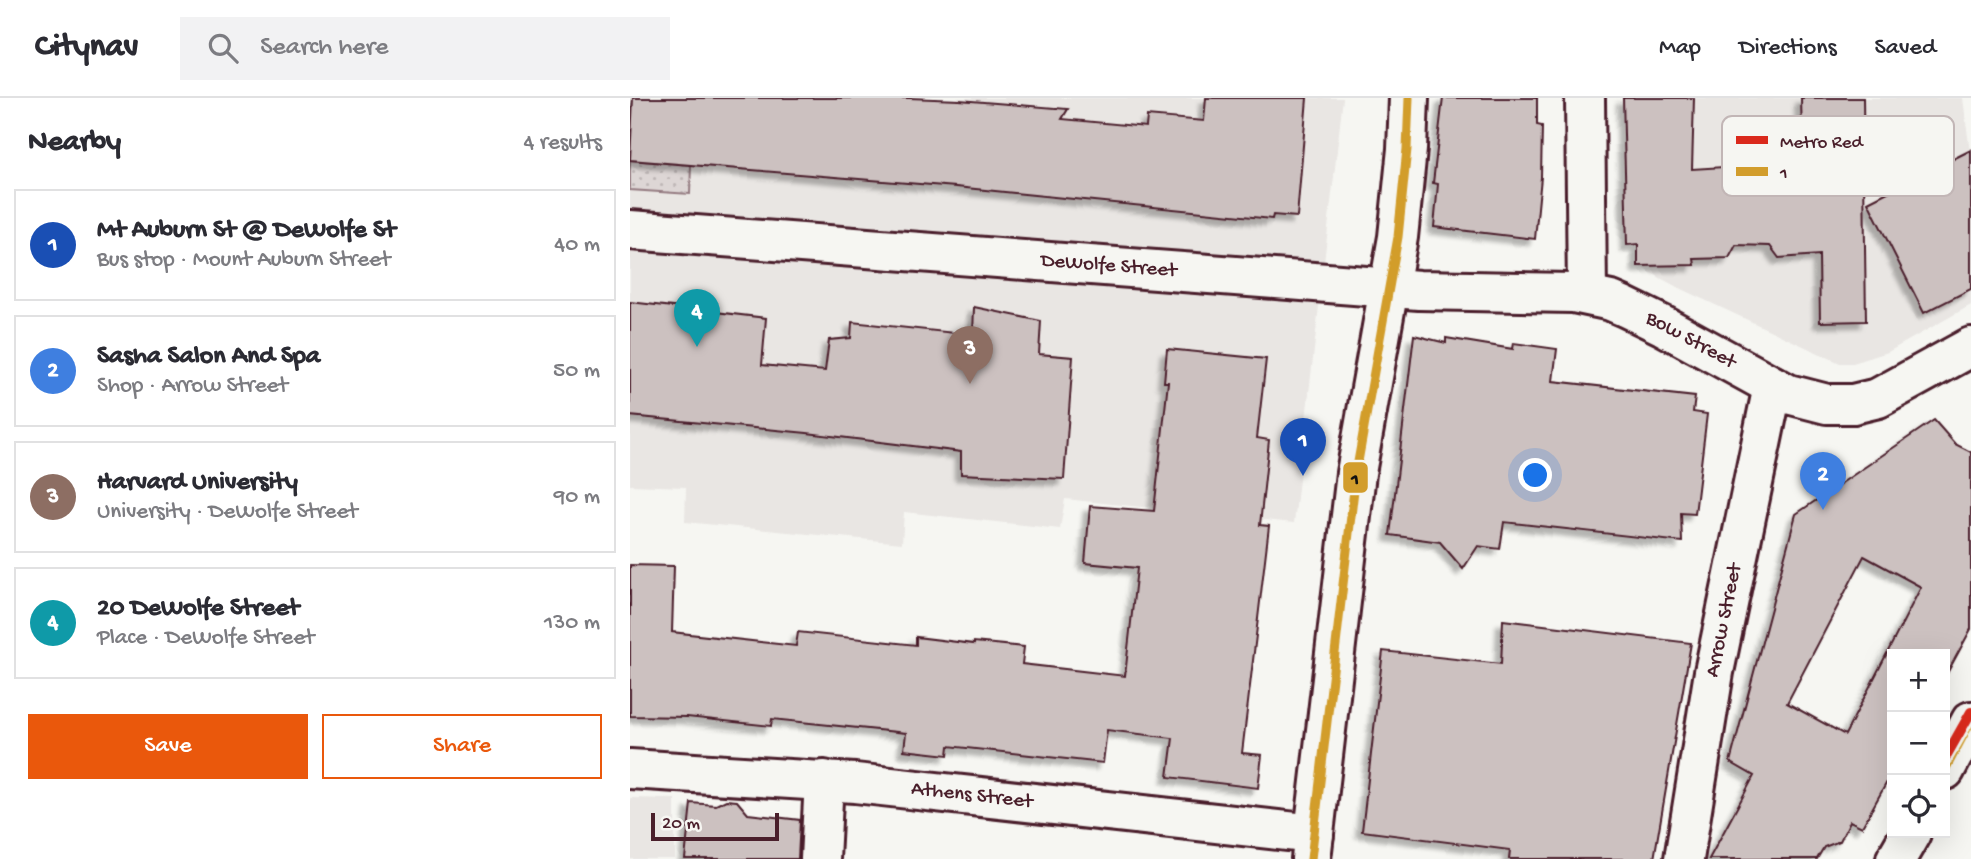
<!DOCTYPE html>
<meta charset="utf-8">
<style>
body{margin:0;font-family:"Gochi Hand",sans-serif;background:#f2f2f3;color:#2b2b33}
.controls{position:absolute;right:21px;bottom:21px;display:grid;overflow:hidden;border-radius:0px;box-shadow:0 7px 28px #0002}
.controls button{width:63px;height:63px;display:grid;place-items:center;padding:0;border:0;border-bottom:2px solid #e1e1e2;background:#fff;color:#2b2b33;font:35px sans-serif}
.scale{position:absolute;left:21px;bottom:18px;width:128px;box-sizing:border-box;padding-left:7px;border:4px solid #4a1f2b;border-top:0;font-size:19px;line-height:24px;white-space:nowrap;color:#4a1f2b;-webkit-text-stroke:5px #f6f6f2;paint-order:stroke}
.you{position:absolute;left:906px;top:378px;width:24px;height:24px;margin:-18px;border:5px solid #fff;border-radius:50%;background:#1a73e8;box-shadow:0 0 0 10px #1a73e833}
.badge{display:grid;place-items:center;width:46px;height:46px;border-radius:50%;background:#ea580c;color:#fff;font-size:23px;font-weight:700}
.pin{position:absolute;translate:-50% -58px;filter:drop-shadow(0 2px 4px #0008)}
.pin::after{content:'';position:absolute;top:37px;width:24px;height:21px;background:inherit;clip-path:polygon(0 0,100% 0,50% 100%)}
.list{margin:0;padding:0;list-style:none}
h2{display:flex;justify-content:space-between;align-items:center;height:91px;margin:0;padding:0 28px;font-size:30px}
h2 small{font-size:23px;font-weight:400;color:#7c7c81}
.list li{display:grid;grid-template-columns:46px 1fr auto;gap:21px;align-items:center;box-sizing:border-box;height:112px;margin:0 14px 14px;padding:0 14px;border:2px solid #e1e1e2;border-radius:0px}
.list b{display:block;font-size:26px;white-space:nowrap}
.list p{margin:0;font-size:23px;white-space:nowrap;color:#7c7c81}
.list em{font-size:23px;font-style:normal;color:#7c7c81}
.actions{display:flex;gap:14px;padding:21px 28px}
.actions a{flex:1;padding:16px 0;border:2px solid #ea580c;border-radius:0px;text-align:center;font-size:24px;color:#ea580c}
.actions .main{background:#ea580c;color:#fff}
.icon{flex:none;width:38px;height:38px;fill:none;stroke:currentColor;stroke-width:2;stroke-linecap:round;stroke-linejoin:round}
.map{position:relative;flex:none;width:1341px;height:761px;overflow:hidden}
header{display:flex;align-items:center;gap:42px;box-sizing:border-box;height:98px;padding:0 35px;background:#fff;border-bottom:2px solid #e1e1e2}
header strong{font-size:33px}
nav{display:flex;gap:38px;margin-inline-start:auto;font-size:24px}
.search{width:490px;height:63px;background:#f2f2f3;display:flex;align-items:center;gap:18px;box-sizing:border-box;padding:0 24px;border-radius:0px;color:#7c7c81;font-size:26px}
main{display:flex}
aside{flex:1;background:#fff}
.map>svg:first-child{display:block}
.built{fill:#e9e6e3}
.green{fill:url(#green-dots);stroke:#947a80;stroke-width:2}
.building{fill:#ccc1c0;stroke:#4a1f2b;stroke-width:2;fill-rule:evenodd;filter:url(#shadow)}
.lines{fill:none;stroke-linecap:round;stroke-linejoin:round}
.minor-casing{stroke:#4a1f2b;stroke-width:44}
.tertiary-casing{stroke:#4a1f2b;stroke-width:44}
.primary-casing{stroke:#4a1f2b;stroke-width:44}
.minor{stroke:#f6f6f2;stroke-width:38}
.tertiary{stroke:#f6f6f2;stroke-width:38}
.primary{stroke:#f6f6f2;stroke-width:38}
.bus-1-casing{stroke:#f6f6f2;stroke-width:14}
.bus-1{stroke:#d29d2c;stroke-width:9}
.metro-1-casing{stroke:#f6f6f2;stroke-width:16}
.metro-1{stroke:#da291c;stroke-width:10}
.labels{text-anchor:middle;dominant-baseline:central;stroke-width:5;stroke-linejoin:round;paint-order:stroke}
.street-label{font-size:21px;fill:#4a1f2b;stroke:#f6f6f2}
.key{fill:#f6f6f2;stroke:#c2b6b6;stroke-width:2}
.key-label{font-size:19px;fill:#4a1f2b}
.line-badge{stroke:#f6f6f2;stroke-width:2.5}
.pale-badge-label{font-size:19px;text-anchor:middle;font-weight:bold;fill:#111}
</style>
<header>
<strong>Citynav</strong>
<div class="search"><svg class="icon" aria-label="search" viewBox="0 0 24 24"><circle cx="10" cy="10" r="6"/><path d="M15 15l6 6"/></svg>Search here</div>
<nav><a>Map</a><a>Directions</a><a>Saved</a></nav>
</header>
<main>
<aside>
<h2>Nearby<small>4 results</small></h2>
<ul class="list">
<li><span class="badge" style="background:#1a4fb4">1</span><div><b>Mt Auburn St @ DeWolfe St</b><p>Bus stop · Mount Auburn Street</p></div><em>40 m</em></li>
<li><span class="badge" style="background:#3f7fe0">2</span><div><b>Sasha Salon And Spa</b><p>Shop · Arrow Street</p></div><em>50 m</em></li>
<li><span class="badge" style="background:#8d6e63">3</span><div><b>Harvard University</b><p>University · DeWolfe Street</p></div><em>90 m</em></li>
<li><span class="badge" style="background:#0f9aa8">4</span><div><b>20 DeWolfe Street</b><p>Place · DeWolfe Street</p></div><em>130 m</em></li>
</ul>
<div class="actions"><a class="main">Save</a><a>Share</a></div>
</aside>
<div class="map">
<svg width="1341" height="761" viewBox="0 0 1341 761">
<defs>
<pattern id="green-dots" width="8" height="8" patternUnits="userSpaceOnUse" patternTransform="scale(1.75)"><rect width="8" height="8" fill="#ddd6d5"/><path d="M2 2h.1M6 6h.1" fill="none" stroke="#bfb7b7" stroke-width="1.8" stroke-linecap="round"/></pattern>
<filter id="shadow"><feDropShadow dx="-6" dy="6" stdDeviation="2" flood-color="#0004"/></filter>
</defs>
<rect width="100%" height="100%" fill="#f6f6f2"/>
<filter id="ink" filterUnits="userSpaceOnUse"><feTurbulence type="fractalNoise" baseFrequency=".0143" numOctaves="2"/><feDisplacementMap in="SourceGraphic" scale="14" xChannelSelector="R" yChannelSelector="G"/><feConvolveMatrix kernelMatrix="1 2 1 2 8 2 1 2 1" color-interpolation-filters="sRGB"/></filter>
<g filter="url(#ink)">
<g class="built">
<polygon points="0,0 713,0 664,425 435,401 430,431 274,414 272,445 55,424 56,389 0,387"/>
<polygon points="1002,0 1333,0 1341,62 1341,207 1258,254 1223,265 1210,265 1051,191 1008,168"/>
<polygon points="0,700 45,701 45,761 0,761"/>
</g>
<polygon class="green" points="0,62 61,67 60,96 0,92"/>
<g class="building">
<polygon points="3,0 279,0 329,2 438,11 432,21 516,29 517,18 574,23 576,0 677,0 667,119 643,117 642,121 326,89 0,62"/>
<polygon points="813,0 907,0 907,27 912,28 911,79 905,141 804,129 808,86 803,85"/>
<polygon points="993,0 1064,0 1062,71 1094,69 1104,81 1173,78 1171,0 1233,0 1236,223 1190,224 1189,157 1149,160 1140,148 1106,147 1099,160 1064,161 1065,167 1008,168 1008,146 997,147"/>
<polygon points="1341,52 1341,191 1294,215 1238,104"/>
<polygon points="0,204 136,220 132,267 195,273 199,242 221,240 222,224 343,237 344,209 411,223 409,256 443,259 434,381 331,376 331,354 177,335 0,318"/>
<polygon points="784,237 816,245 816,240 883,251 884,245 927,251 923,283 1065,299 1063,314 1077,316 1065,416 1051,415 1052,444 874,424 870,451 848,448 833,471 810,444 760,437"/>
<polygon points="537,251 636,261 627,340 639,342 630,427 639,428 612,655 632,657 628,690 538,679 543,640 477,632 473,665 319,648 318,657 274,652 276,635 142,621 141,628 57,619 0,618 0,467 44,468 42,534 166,548 168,534 286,547 286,539 344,546 344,544 394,549 392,566 495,578 507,470 455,465 460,408 524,413 538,284 534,284"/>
<path d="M1304,322L1325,346L1341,354V531L1315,579V556H1262V675L1232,729L1220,723L1210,743L1194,749L1187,761H1079L1124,678L1100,664L1166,416ZM1234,458L1291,489L1215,637L1157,605Z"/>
<polygon points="873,522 1061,545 1024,761 879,761 880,752 732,733 753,553 871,566"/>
<polygon points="96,702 107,703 118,716 170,722 168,761 55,761 61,705 86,707"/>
</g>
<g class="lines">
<defs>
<g id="minor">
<polyline points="955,0 957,197"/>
<path id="s1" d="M0,671L225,685L684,736"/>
<polyline points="190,761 194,682"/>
<path id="s2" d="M1054,761L1084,574L1143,288"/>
</g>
<g id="tertiary">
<path id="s3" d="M0,132L789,192L943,195L981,203L995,209L1034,228L1158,296L1197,306H1223L1248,300L1341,249"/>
</g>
<g id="primary">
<polyline points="1315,672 1341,623"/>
<polyline points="681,761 726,375 768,139 777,51 779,0"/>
<polyline points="1266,761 1281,735"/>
</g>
</defs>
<use href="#minor" class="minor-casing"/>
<use href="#tertiary" class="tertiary-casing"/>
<use href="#primary" class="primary-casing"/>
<use href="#minor" class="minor"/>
<use href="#tertiary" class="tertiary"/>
<use href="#primary" class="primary"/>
<defs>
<g id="bus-1">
<polyline points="1315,672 1341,623"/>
<polyline points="681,761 726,375 768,139 777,51 779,0"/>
</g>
</defs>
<use href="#bus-1" class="bus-1-casing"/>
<use href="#bus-1" class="bus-1"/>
<defs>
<polyline id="metro-1" points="1315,660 1341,614"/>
</defs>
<use href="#metro-1" class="metro-1-casing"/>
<use href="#metro-1" class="metro-1"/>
</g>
</g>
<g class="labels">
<g class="street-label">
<text stroke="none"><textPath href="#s3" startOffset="480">DeWolfe Street</textPath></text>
<text stroke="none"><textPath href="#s3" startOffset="1073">Bow Street</textPath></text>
<text stroke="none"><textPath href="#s2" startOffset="242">Arrow Street</textPath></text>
<text stroke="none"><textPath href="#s1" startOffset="343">Athens Street</textPath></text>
</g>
</g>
<rect x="1092" y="18" width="232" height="80" rx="10" class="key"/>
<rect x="1106" y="38" width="32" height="8" fill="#da291c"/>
<rect x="1106" y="69" width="32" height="9" fill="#d29d2c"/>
<g class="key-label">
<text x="1150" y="49">Metro Red</text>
<text x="1150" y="80">1</text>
</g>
<rect class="line-badge" x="712" y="363" width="27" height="33" rx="7" fill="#d29d2c"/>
<g class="pale-badge-label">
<text x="725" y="386">1</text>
</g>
</svg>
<div class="controls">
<button>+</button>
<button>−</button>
<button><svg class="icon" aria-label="locate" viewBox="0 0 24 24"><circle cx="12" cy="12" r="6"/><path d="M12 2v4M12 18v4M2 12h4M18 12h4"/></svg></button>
</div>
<div class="scale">20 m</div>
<div class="you"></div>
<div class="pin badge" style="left:673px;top:378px;background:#1a4fb4">1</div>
<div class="pin badge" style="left:1193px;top:412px;background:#3f7fe0">2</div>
<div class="pin badge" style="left:340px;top:286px;background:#8d6e63">3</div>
<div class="pin badge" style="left:67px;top:249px;background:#0f9aa8">4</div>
</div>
</main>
